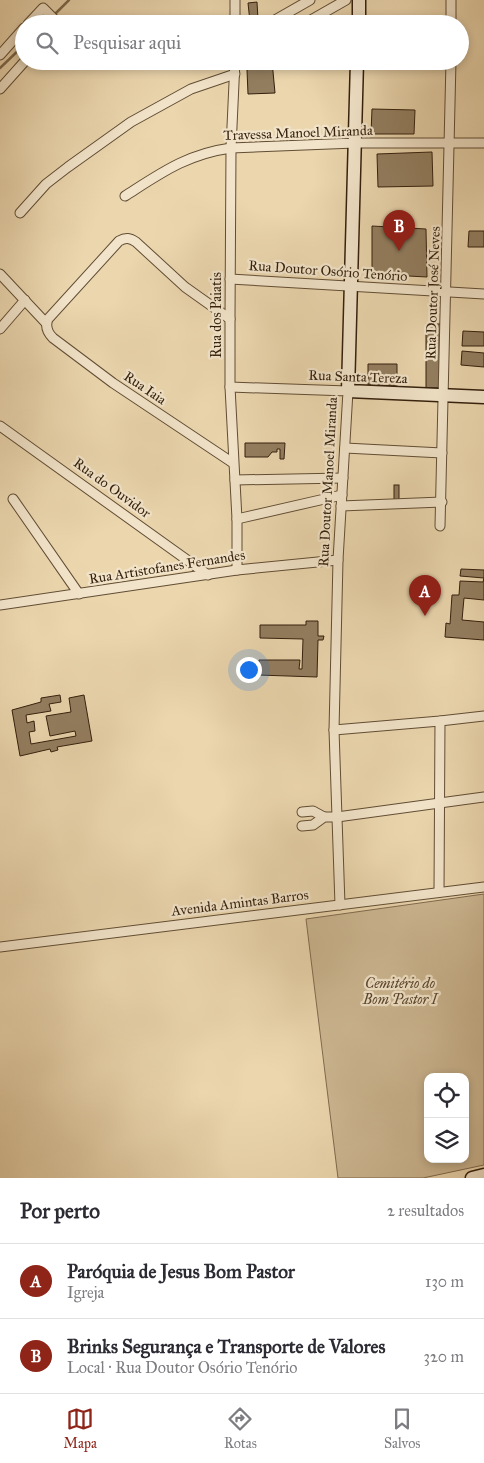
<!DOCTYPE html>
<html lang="pt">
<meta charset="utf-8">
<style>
body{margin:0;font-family:"IM FELL Great Primer",serif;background:#f7f7f7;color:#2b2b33}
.controls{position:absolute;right:15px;bottom:15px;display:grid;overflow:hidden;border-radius:10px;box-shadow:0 2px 8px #0003}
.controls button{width:45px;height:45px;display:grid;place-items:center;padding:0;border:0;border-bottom:1px solid #e1e1e2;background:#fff;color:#2b2b33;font:25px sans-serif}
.you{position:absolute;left:248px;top:669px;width:18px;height:18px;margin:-12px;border:4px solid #fff;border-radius:50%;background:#1a73e8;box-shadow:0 0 0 8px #1a73e833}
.badge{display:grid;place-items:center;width:32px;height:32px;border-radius:50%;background:#8f2418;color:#fff;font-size:16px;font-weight:700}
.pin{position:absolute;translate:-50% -41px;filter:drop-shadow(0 1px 2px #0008)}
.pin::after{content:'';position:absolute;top:26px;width:18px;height:15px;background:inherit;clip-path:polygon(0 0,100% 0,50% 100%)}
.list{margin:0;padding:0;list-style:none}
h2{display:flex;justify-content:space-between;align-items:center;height:65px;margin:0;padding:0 20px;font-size:21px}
h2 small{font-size:16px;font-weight:400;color:#7c7c81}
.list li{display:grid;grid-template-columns:32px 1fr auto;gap:15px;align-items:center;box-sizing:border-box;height:75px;padding:0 20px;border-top:1px solid #e1e1e2}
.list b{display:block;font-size:19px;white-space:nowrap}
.list p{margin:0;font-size:16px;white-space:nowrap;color:#7c7c81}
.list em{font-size:16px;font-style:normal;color:#7c7c81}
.icon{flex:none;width:28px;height:28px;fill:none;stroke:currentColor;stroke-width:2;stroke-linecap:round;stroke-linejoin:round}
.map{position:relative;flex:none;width:484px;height:1178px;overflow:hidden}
.search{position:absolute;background:#fff;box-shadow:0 2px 8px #0003;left:15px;right:15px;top:15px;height:55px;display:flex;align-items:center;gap:12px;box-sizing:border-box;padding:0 18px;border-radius:28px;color:#7c7c81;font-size:19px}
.sheet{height:215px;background:#fff}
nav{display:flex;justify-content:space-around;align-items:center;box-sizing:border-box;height:70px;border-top:1px solid #e1e1e2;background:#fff;font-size:14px;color:#7c7c81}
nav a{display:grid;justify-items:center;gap:2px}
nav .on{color:#8f2418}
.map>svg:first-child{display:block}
.green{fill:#ccb792;stroke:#806b4f;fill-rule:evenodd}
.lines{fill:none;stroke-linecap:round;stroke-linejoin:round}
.stream{stroke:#7c684c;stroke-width:2.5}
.building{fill:#937e60;stroke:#331f0c}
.street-casing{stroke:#614d34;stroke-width:11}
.secondary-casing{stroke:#331f0c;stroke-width:15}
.street{stroke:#f2e4ca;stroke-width:9}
.secondary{stroke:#f2e4ca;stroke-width:12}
.labels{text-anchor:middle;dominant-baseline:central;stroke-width:4.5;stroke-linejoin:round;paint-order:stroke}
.street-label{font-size:14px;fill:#331f0c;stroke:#f2e4ca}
.park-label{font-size:14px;font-style:italic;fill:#59452e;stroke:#f2e4ca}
</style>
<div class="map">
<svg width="484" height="1178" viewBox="0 0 484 1178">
<rect width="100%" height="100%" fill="#ebd6ae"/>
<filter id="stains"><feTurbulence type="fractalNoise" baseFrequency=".004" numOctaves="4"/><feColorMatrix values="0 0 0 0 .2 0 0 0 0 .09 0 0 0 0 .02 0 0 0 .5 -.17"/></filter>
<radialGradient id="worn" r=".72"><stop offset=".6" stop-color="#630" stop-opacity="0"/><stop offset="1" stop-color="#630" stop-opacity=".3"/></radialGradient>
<path class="green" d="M484,894V1165L423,1178H338L306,919ZM428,1077H465V1159H428Z"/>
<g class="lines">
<g class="stream">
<polyline points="54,15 69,0"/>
<polyline points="45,24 50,19"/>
<polyline points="0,68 24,45"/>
</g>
</g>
<g class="building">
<polygon points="257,2 258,19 254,19 254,22 250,22 248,3"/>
<polygon points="264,61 272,61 275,93 248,94 247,70"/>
<polygon points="372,109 415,110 414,134 371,134"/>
<polygon points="432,152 433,186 378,187 377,154"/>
<polygon points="372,226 426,229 427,277 372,274"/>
<polygon points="469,231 484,231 484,247 468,247"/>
<rect x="426" y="324" width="15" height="64"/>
<polygon points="463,331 484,332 484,346 462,346"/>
<polygon points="462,351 484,353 484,367 461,365"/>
<polygon points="368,364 397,364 397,386 368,385"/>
<polygon points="245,443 285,443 284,459 280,459 280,449 277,449 277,452 272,452 268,457 245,457"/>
<rect x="394" y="485" width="5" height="17"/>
<polygon points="461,569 484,570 484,600 464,598 462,620 484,622 484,640 445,637 446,623 450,624 452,595 459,595 460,581 483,582 484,578 460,576"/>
<polygon points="306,621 318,621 318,636 324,636 323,640 318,640 317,677 258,675 259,660 300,660 299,669 302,669 303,639 260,638 260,625 306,625"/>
<polygon points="60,695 61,702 49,704 51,711 26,715 27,723 34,721 35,731 29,732 31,744 76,736 75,731 50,736 46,716 71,712 69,698 84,695 92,741 57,747 58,750 51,752 50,749 20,756 12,710 41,702 41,698"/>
</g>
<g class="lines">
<defs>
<g id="street">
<polyline points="235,0 235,24"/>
<polyline points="28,24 43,8 59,24"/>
<polyline points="268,24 310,0"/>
<polyline points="304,24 346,0"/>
<polyline points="451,24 451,0"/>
<polyline points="0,55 24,28"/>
<polyline points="235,61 231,148 230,319 230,387 237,519 237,570"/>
<polyline points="0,89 25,61"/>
<path d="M125,196C161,173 187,154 231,148L355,143H484"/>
<polyline points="20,213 46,184 68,167 131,122 191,89 235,74"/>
<polyline points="0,274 46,323"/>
<polyline points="230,279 484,294"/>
<path d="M230,319L185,287L136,242C130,238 126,237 119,241L48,319C45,326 47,332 53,338L113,383L233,463"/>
<polyline points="0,329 25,300"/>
<polyline points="230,387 348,391 338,560 334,730 340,905"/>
<polyline points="0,426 208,575"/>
<polyline points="345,448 442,453"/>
<polyline points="235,480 343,478"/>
<polyline points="13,499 79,594"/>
<polyline points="341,506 442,502"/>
<polyline points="237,519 342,495"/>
<polyline points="440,526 451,61"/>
<polyline points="0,605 237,570 338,560"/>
<polyline points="334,730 440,721 484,716"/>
<polyline points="302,812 313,811 324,817"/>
<polyline points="302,826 313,825 324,817 337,817 484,797"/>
<polyline points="439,892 440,721"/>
<polyline points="0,947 484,887"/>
</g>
<g id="secondary">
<polyline points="359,24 359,0"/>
<polyline points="357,61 348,391 484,397"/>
<polyline points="472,1178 484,1175"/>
</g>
</defs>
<use href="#street" class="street-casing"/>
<use href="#secondary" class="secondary-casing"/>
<use href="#street" class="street"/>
<use href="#secondary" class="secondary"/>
</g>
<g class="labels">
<g class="street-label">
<text transform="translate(298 133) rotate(-2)">Travessa Manoel Miranda</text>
<text transform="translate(328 271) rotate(4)">Rua Doutor Osório Tenório</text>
<text transform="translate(433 293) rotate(-88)">Rua Doutor José Neves</text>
<text transform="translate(216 315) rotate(-90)">Rua dos Paiatis</text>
<text transform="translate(358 377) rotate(2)">Rua Santa Tereza</text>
<text transform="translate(145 388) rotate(34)">Rua Iaia</text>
<text transform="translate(328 482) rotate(-87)">Rua Doutor Manoel Miranda</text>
<text transform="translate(112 488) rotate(36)">Rua do Ouvidor</text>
<text transform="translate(167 567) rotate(-9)">Rua Artistofanes Fernandes</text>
<text transform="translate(240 903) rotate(-7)">Avenida Amintas Barros</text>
</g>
<g class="park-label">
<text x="400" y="983">Cemitério do<tspan x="400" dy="16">Bom Pastor I</tspan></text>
</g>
</g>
<rect width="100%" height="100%" filter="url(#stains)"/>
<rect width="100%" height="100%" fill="url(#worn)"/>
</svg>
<div class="controls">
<button><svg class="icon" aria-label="locate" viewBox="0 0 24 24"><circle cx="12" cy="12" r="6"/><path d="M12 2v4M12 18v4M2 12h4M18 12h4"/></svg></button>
<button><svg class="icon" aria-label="layers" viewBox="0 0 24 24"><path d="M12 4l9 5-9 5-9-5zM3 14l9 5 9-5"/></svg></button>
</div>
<div class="you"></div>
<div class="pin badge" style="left:425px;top:616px">A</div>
<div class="pin badge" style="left:399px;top:251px">B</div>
<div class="search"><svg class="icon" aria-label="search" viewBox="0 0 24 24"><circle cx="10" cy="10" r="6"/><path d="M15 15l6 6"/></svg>Pesquisar aqui</div>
</div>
<section class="sheet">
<h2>Por perto<small>2 resultados</small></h2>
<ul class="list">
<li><span class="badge">A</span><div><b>Paróquia de Jesus Bom Pastor</b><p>Igreja</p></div><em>130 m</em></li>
<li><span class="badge">B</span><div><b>Brinks Segurança e Transporte de Valores</b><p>Local · Rua Doutor Osório Tenório</p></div><em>320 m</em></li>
</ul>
</section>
<nav>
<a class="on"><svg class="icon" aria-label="map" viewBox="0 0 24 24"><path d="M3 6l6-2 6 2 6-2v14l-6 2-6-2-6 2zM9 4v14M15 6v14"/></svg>Mapa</a>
<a><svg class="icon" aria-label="directions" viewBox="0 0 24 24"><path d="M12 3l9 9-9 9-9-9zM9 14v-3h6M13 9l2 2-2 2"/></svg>Rotas</a>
<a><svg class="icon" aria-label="saved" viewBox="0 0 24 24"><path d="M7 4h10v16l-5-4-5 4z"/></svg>Salvos</a>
</nav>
